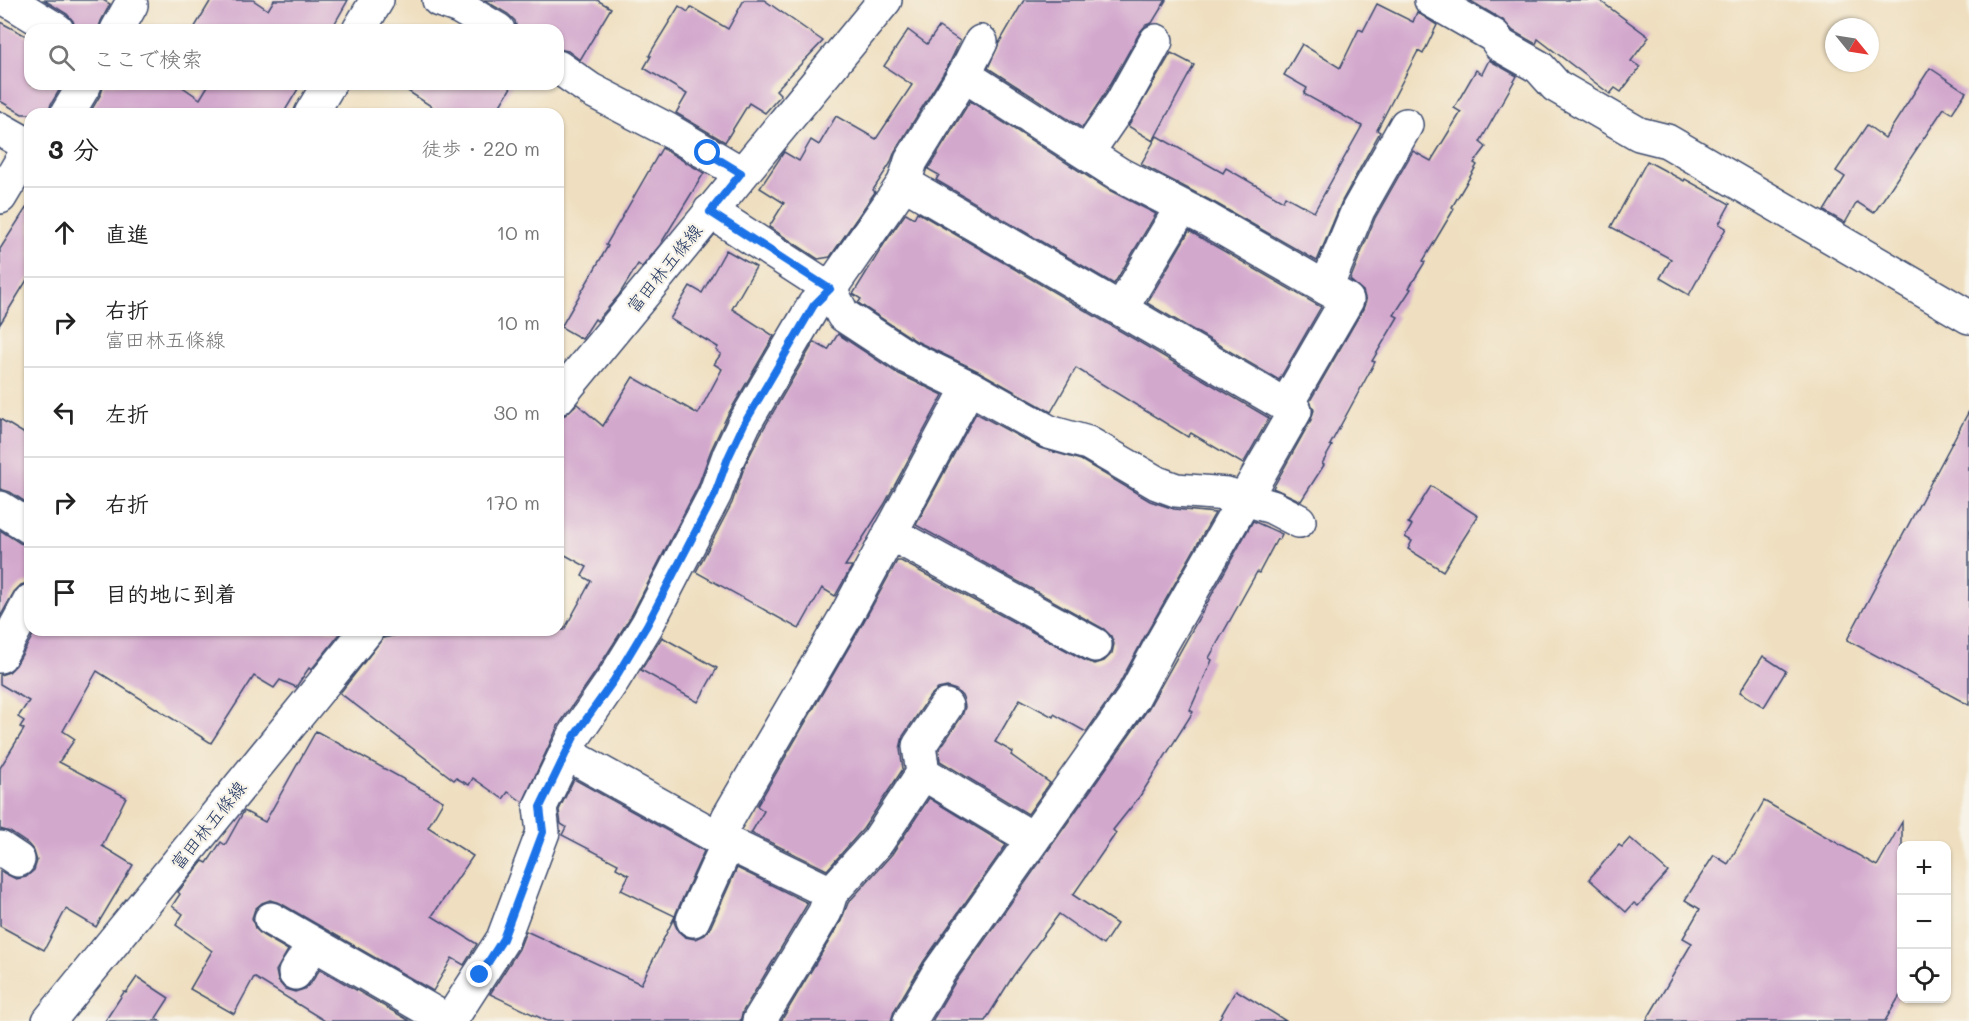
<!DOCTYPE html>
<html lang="ja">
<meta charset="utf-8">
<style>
body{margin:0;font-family:Mali,"Klee One",sans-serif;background:#f6f6f6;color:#222}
.controls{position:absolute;right:18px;bottom:18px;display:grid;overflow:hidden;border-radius:12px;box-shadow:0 2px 4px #0004}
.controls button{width:54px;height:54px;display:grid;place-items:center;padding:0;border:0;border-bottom:2px solid #e0e0e0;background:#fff;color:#222;font:30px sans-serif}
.compass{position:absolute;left:1825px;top:18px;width:54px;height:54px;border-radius:50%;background:#fff;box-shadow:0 2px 4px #0004;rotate:120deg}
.stop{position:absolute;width:18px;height:18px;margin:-14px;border:4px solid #1a73e8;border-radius:50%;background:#fff}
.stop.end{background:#1a73e8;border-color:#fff;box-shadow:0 2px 6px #0008}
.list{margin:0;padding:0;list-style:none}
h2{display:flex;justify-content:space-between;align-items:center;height:78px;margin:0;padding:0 24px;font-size:26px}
h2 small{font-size:20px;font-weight:400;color:#767676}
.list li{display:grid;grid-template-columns:39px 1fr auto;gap:18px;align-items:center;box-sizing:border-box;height:90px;padding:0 24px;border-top:2px solid #e0e0e0}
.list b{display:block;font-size:22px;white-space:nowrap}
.list p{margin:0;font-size:20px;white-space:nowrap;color:#767676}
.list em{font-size:20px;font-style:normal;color:#767676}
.icon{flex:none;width:33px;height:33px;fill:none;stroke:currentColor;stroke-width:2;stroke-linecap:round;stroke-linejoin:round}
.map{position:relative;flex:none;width:1969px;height:1021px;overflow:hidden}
.search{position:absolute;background:#fff;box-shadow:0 2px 4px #0004;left:24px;top:24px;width:540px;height:66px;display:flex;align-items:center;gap:15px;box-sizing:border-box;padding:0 21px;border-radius:18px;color:#767676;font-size:22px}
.panel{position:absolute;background:#fff;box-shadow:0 2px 4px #0004;left:24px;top:108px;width:540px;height:528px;border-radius:18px}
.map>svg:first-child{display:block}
.building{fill:#d3a8cd}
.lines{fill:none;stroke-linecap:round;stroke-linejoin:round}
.minor-casing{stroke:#3b496d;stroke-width:36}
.major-casing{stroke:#3b496d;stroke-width:36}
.minor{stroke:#fff;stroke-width:33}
.major{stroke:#fff;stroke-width:33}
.route{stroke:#1a73e8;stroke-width:8}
.labels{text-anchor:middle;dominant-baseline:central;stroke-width:4.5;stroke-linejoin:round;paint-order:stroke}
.street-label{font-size:18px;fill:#1b2f5e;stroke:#f7f3e8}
</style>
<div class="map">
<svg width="1969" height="1021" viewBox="0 0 1969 1021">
<rect width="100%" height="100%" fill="#f7f3e8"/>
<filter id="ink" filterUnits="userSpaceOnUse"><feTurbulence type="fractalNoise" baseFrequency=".0167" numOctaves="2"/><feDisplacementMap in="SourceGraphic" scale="12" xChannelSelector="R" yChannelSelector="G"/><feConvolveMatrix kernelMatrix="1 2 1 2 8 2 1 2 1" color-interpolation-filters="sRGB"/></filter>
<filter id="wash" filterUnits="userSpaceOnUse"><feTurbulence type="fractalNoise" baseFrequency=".008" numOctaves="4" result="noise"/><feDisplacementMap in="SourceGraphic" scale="24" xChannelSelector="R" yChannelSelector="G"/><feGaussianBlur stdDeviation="1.35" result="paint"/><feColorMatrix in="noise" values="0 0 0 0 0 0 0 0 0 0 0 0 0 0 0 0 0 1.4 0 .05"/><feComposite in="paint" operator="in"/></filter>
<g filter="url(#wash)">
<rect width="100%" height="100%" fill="#efdfc0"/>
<g id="blocks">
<g class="building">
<polygon points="44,0 103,0 110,4 101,21 98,30 76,30 73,21 67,14"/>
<polygon points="211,0 253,0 268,10 274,0 348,0 331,30 193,30"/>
<polygon points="484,0 597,0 611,8 580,60 568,51 558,49 558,30 517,30 515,21 508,14"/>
<polygon points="744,0 764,0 823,41 776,90 781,95 765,113 749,103 725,142 676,113 687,94 644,68 651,56 649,56 652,50 679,6 688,12 691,7 728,29"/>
<polygon points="1024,0 1166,0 1152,23 1146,25 1140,32 1106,92 1082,128 988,68 999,43"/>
<polygon points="1469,0 1599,0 1649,37 1631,61 1640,67 1621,92 1615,88 1610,94 1538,39 1536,44 1513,31 1503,20"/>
<polygon points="1377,4 1413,22 1417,12 1437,25 1423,54 1418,51 1377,130 1380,132 1342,201 1317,261 1217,204 1141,164 1157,136 1223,173 1226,168 1283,201 1285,196 1314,212 1362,126 1304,94 1307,88 1284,75 1302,44 1340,68 1359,29 1363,31"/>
<polygon points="0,22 30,38 30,84 63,84 51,104 48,114 22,114 0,101"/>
<polygon points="939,27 960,41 948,66 895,151 890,164 873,190 875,192 830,257 818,259 769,227 784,203 760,188 784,152 799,161 811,140 819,145 836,116 876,139 912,85 884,66 908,30 927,44"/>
<polygon points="1171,53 1194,65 1153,141 1128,126"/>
<polygon points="1489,60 1517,76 1480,142 1486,147 1474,163 1477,165 1452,207 1454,209 1423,261 1425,262 1409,288 1411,289 1394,315 1398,317 1372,361 1375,362 1330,445 1332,446 1322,464 1324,465 1301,501 1273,488 1311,420 1314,410 1310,401 1363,309 1366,301 1363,291 1350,280 1375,218 1413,151 1431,161 1461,112 1454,108 1476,70 1482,74"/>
<polygon points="1930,68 1966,92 1952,113 1944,108 1874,213 1857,202 1845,223 1824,211 1845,177 1836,171 1867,125 1885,138"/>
<polygon points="104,84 178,84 200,99 209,84 301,84 283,114 89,114 101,94"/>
<polygon points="397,84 513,84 495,114 443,114"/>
<polygon points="970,101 1109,190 1156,214 1114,284 936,180 939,175 928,169"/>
<polygon points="662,148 704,173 660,245 642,267 638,264 619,295 597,321 595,319 582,339 561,327 608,246 606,245"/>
<polygon points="1647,161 1684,181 1685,179 1730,204 1719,224 1726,228 1689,295 1660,278 1671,259 1611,227"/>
<polygon points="30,202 30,275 0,324 0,249"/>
<polygon points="917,212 1269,418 1243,464 1191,433 1188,437 1076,368 1051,412 978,371 916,341 858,303 861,299 853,294 884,244 906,213 914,218"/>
<polygon points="1189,231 1321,307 1279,380 1147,303"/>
<polygon points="726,250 756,267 732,309 774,336 727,416 711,450 698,486 631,616 597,670 558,726 523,802 508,792 503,799 473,778 469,785 456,778 454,780 340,693 383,638 421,630 564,630 591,581 582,576 587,567 558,551 558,416 565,415 577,404 603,426 633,377 698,414 722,369 714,364 721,354 716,350 718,347 670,319 690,286 702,293"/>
<polygon points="838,334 897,373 943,395 884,505 845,566 852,566 835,596 822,588 799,629 696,572 732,503 745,465 761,433 814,342 828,350"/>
<polygon points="1969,411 1969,705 1847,640"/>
<polygon points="976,413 1040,448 1081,460 1150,501 1174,509 1215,513 1146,634 1117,688 1086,732 1054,714 1053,717 1020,699 995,742 1013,752 1011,755 1050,783 1028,814 940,761 939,750 962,716 965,707 963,697 956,690 947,687 938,689 930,696 903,736 900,749 903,769 863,829 827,870 751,833 764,811 757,806 863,623 897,561 901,561 1086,661 1095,664 1104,661 1112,653 1114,644 1111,636 1104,629 916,525"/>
<polygon points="0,419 30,437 30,505 10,492 0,489"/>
<polygon points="1431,486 1478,516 1443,571 1408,549 1412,541 1405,537 1412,525 1408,523"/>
<polygon points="1253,521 1282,534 1279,540 1277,539 1259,573 1257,572 1209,658 1212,660 1190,710 1193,712 1140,796 1113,830 1116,833 1073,895 1117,924 1103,945 1059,914 1013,976 985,1021 932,1021 955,982 1148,709"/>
<polygon points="0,530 20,543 30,546 30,582 21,585 14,592 0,617"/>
<polygon points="36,630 343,630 311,670 309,668 296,687 280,680 274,688 254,676 211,743 97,671 63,731 75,739 59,762 126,797 102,846 133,865 96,927 66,909 44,950 0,926 0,871 16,879 26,877 34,870 37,861 34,851 28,844 10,832 0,829 0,768 24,729 20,727 24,721 18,717 29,701 0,684 0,675 9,672 16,665"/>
<polygon points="662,637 717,668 698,702 641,670"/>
<polygon points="1763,656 1786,671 1764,707 1740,692"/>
<polygon points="316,731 443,801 428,827 473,856 432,916 477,944 464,965 452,958 433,991 280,903 270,900 262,903 255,909 252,918 255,928 262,935 288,950 276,971 278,981 285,989 295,992 304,989 311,983 320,969 410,1021 325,1021 254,977 234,1014 190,989 212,951 176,925 183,914 172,906 180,894 178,892 203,861 207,863 221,842 225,845 244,811 265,822"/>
<polygon points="574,779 704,851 676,913 674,922 678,931 685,937 695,939 704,935 710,928 737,868 808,903 743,1011 740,1021 547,1021 490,994 519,949 526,931 641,984 675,916 621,890 629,875 616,868 618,864 562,835 566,827 561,824 559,810"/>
<polygon points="929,798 1006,845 924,961 894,1011 891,1021 781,1021 841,921 848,903 892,854"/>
<polygon points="1764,801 1877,866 1902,822 1902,992 1885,1021 1646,1021 1692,943 1683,938 1700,909 1685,900 1714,855 1728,864"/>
<polygon points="1630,838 1668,872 1638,906 1634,903 1626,912 1589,879 1619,845 1622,847"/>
<polygon points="137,977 169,998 156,1018 160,1021 105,1021 124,992 126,993"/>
<polygon points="1236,990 1286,1021 1218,1021"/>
</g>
</g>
</g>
<g filter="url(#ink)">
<use href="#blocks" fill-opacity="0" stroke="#3b496d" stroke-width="1.5"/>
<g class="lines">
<defs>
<g id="minor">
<polyline points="8,0 57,30"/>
<polyline points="439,0 459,7 498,30"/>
<polyline points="1431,0 1494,36 1500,45 1539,67 1556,86 1639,134 1667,141 1969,317"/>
<polyline points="117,30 131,5"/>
<polyline points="359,30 377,0"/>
<polyline points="558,67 591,90 668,130 741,173"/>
<polyline points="964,75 1119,174 1208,220 1347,300 1286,405"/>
<polyline points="67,114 85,84"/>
<polyline points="311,114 329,84"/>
<polyline points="0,129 30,146"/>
<polyline points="1087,153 1122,102 1156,41"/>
<polyline points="904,183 1295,411 1162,643 1133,698 939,972 910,1021"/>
<polyline points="0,197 30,147"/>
<polyline points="710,211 830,289 843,315 907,357 969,387 1049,432 1088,443 1157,483 1176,490 1227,494 1272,507 1299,521"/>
<polyline points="1326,288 1358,210 1406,125"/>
<polyline points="1121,309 1182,207"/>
<polyline points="0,508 30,527"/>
<polyline points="890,533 1095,645"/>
<polyline points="0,656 30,601"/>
<polyline points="566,753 728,843"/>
<polyline points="923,773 1033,839"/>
<polyline points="728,818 847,614 969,387"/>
<polyline points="0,848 18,860"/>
<polyline points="271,919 448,1021"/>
<polyline points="693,920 728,843 831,893"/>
<polyline points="295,973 314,944"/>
<polyline points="450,1021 503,939 543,832 540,807 566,753 575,735 613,680 647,625 715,494 728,458 744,424 814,305 830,289 904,183 911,161 964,75 981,42"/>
<polyline points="759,1021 825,912 831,893 878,841 923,773 919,746 946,706"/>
</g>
<g id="major">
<polyline points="558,398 885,0"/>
<polyline points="49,1021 367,630"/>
</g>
</defs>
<use href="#minor" class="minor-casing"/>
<use href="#major" class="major-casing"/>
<use href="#minor" class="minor"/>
<use href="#major" class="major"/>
</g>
</g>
<g class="lines" filter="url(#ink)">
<polyline class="route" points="480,975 503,939 543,832 540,807 566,753 575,735 614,680 647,625 715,494 728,458 744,424 814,305 830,289 710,212 741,173 708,153"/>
</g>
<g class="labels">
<g class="street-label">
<text transform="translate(664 268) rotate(-51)">富田林五條線</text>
<text transform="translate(208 825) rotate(-51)">富田林五條線</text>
</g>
</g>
</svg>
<div class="controls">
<button>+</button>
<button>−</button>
<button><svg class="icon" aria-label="locate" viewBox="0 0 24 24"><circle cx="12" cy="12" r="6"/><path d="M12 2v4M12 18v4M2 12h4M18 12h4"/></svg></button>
</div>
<svg class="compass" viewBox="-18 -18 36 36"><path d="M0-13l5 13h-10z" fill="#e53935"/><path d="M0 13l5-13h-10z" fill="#767676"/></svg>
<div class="stop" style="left:708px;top:153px"></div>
<div class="stop end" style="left:480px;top:975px"></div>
<div class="search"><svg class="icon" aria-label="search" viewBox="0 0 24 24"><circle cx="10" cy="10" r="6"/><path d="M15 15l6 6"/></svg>ここで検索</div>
<section class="panel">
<h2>3 分<small>徒歩 · 220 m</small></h2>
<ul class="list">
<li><svg class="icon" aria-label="ahead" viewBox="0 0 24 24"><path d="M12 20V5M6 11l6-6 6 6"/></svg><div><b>直進</b></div><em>10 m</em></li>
<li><svg class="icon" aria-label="right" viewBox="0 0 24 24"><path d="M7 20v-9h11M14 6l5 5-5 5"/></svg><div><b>右折</b><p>富田林五條線</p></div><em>10 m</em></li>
<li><svg class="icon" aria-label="left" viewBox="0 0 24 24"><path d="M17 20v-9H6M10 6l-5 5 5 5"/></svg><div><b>左折</b></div><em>30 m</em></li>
<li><svg class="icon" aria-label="right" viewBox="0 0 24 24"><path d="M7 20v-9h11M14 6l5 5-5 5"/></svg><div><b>右折</b></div><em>170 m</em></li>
<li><svg class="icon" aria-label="arrive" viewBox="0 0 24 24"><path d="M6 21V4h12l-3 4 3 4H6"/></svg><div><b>目的地に到着</b></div></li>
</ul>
</section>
</div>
